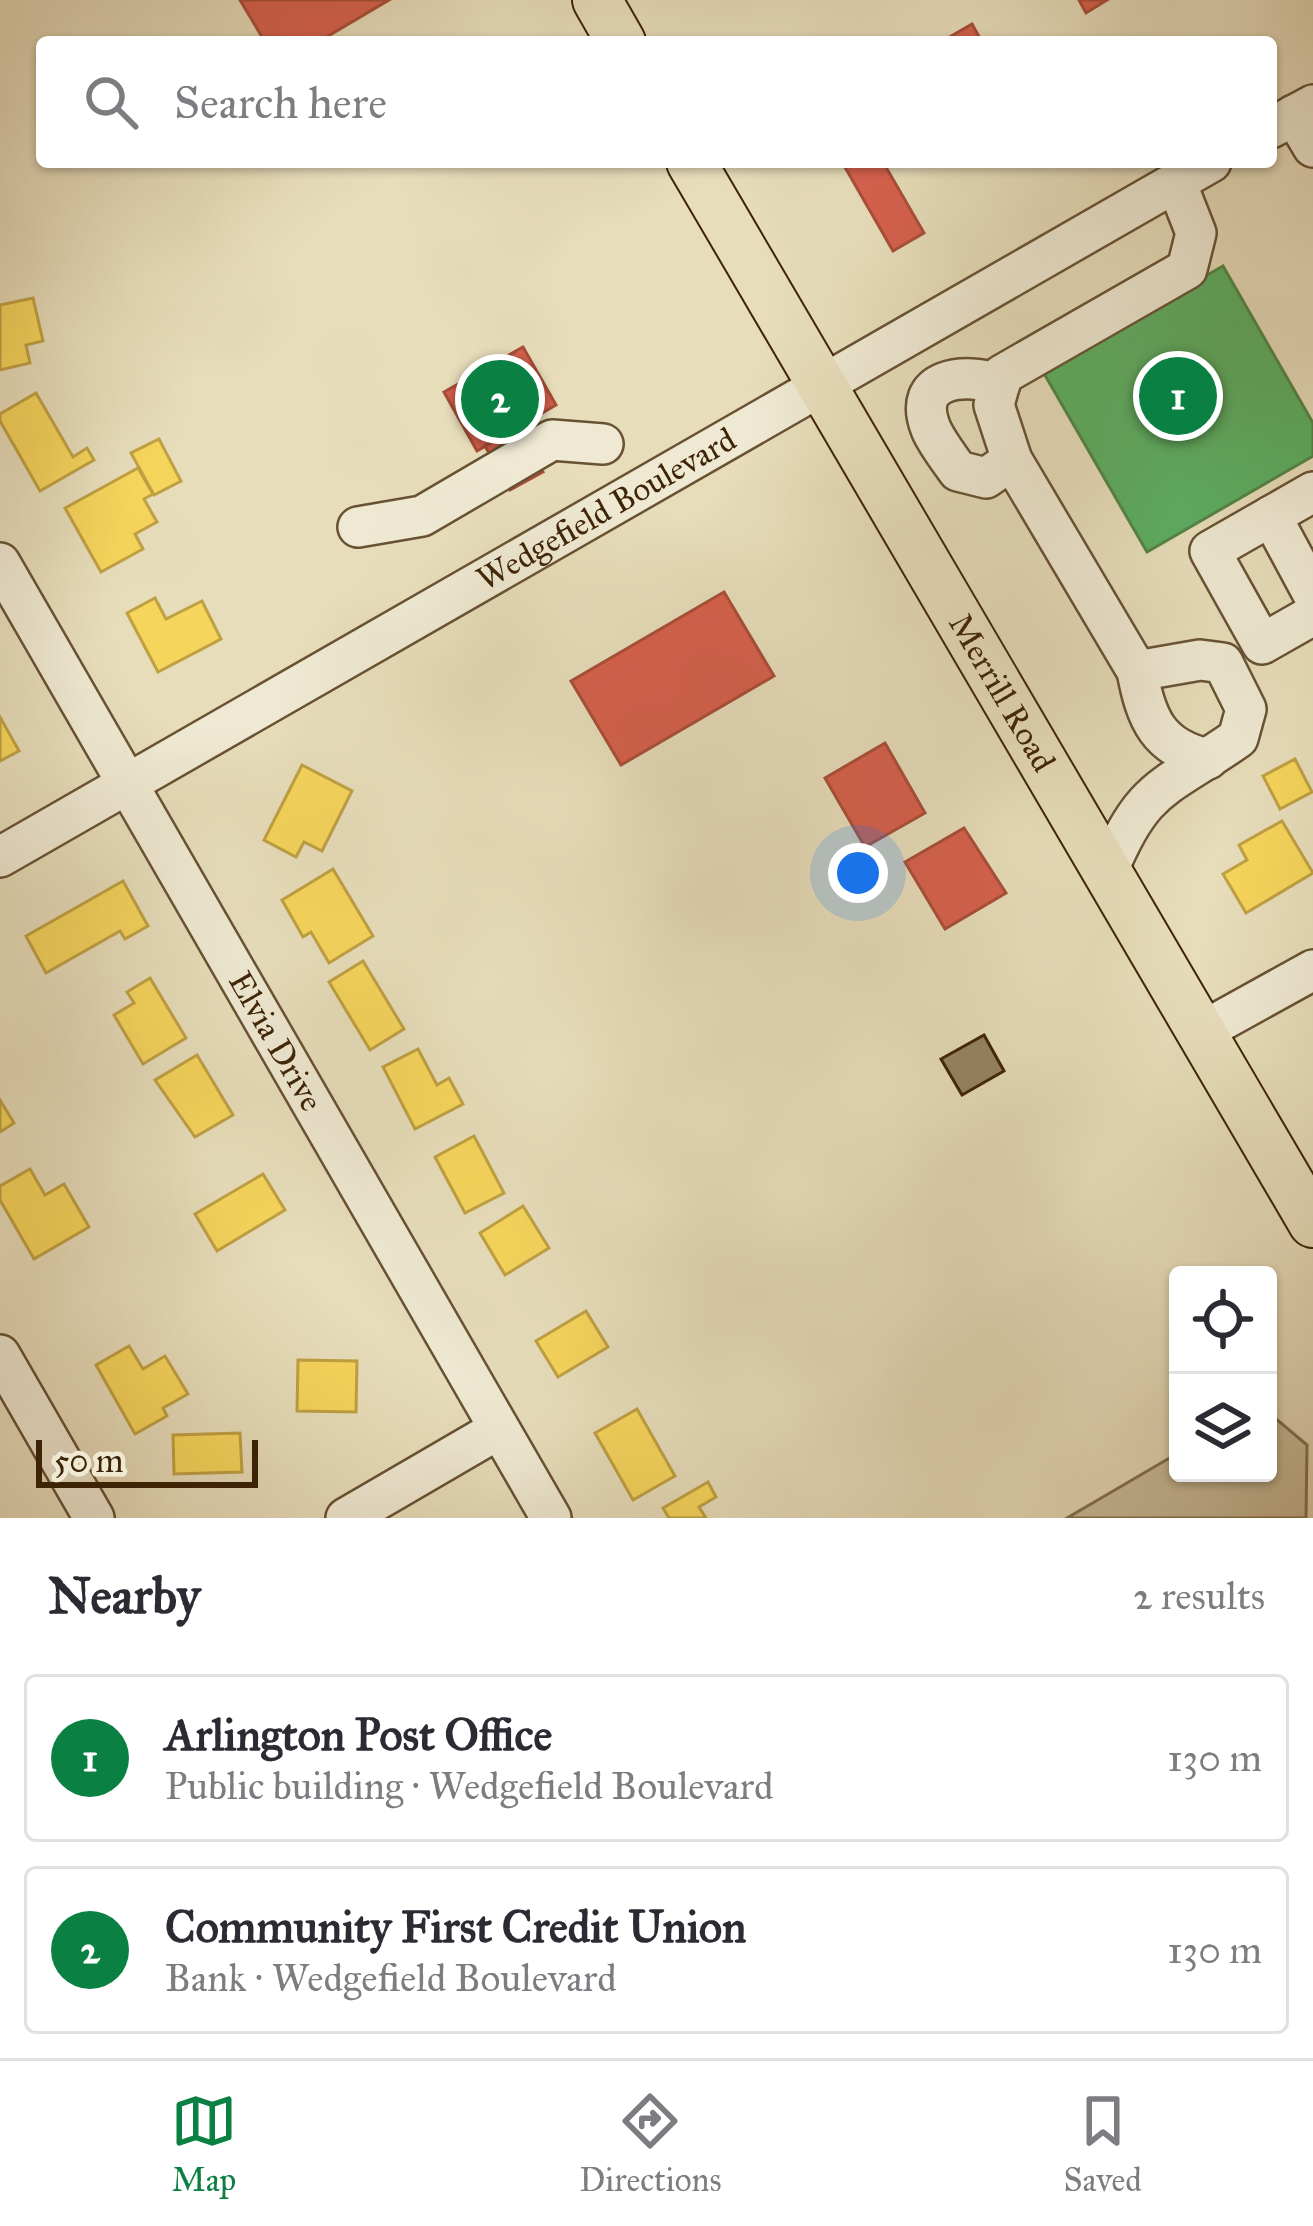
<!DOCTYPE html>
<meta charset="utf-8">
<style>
body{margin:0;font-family:"IM FELL Great Primer",serif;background:#f2f2f3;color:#2b2b33}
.controls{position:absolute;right:36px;bottom:36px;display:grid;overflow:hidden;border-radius:12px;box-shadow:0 3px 9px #0004}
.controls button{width:108px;height:108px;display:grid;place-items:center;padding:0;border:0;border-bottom:3px solid #e1e1e2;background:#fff;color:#2b2b33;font:60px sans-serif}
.scale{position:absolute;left:36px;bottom:30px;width:222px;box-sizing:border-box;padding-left:12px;border:6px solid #3e2406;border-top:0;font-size:33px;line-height:42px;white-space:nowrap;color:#3e2406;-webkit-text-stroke:9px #efe9d3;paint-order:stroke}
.you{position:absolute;left:858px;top:873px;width:42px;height:42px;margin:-30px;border:9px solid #fff;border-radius:50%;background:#1a73e8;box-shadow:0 0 0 18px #1a73e833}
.badge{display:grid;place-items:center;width:78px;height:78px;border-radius:50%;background:#0b8043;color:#fff;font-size:39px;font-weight:700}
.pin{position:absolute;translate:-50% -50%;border:6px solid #fff;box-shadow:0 3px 12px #0006}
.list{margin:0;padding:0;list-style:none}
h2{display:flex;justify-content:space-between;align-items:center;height:156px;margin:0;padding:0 48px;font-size:51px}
h2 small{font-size:39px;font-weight:400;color:#7c7c81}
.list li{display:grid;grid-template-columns:78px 1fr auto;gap:36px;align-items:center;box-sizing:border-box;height:168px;margin:0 24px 24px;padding:0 24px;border:3px solid #e1e1e2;border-radius:12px}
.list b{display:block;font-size:45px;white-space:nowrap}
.list p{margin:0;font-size:39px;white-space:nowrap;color:#7c7c81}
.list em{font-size:39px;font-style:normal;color:#7c7c81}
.icon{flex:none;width:66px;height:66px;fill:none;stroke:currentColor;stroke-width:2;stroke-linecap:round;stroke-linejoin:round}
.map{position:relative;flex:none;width:1313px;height:1518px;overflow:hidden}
.search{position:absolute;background:#fff;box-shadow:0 3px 9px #0004;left:36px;right:36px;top:36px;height:132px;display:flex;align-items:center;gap:30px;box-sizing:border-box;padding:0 42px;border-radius:12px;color:#7c7c81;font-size:45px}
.sheet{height:540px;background:#fff}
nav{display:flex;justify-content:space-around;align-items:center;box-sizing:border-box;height:168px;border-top:3px solid #e1e1e2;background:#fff;font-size:33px;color:#7c7c81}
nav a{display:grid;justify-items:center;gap:6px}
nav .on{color:#0b8043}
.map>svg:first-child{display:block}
.green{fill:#cabe9c;stroke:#847151;stroke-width:3}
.homes{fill:#f6d55c;stroke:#bfa042;stroke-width:3}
.shops{fill:#d6604d;stroke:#a84e38;stroke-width:3}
.public{fill:#5aae61;stroke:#528546;stroke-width:3}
.building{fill:#968464;stroke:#3e2406;stroke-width:3}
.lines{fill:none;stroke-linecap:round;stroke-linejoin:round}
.minor-casing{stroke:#685233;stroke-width:44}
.major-casing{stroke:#3e2406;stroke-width:52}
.minor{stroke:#efe9d3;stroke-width:39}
.major{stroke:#e7ddbb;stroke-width:48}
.labels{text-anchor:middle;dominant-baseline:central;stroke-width:12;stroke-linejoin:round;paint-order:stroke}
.street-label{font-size:33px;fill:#3e2406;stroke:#efe9d3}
</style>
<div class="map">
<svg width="1313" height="1518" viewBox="0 0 1313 1518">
<rect width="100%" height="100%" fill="#e7ddbb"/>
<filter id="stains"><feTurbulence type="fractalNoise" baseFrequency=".00167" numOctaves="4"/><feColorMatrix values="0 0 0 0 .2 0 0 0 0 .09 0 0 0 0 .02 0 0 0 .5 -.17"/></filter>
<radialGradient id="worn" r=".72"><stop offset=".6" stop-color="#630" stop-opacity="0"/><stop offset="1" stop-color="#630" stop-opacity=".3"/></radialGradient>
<polygon class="green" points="1268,1412 1307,1445 1306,1518 1067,1518 1178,1453 1178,1473 1268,1473"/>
<g class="homes">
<polygon points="33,298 43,341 26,345 30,363 0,370 0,305"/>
<polygon points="36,393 73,457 87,448 94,460 40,491 0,421 0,414"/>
<polygon points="159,439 181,481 154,495 131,453"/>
<polygon points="138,468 153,494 144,499 157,522 135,534 143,549 101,572 65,508"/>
<polygon points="155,598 166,619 202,601 221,639 158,672 127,613"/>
<polygon points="0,717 19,751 0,761"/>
<polygon points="1295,759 1312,792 1280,809 1263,776"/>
<polygon points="302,765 352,791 322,851 304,842 296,857 264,840"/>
<polygon points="1282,821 1313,873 1246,913 1223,874 1247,860 1239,845"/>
<polygon points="333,869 373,936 329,963 311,932 303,937 282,900"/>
<polygon points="123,881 148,926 125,939 120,931 46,973 26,936"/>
<polygon points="363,961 404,1029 370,1050 329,982"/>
<polygon points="150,978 186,1038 143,1064 114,1015 134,1003 127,992"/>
<polygon points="418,1049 437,1085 449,1078 463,1104 415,1129 383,1067"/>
<polygon points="197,1055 233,1115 195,1137 155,1080"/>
<polygon points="0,1100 14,1123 0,1132"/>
<polygon points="474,1136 504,1193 465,1213 435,1157"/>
<polygon points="30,1169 45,1195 64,1184 89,1227 34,1259 0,1200 0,1186"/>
<polygon points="263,1174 285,1210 217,1251 195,1214"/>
<polygon points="523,1206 549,1248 505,1275 480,1233"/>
<polygon points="586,1311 608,1347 558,1377 536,1341"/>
<polygon points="129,1346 143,1369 165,1356 188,1394 163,1408 167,1416 135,1434 96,1365"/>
<polygon points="298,1360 357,1361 356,1412 297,1411"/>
<polygon points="637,1409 675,1476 633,1500 595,1433"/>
<polygon points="240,1433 242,1472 174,1474 173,1435"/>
<polygon points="708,1482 716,1497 699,1507 706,1518 669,1518 663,1508"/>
</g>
<g class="shops">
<polygon points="240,0 389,0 318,42 265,42"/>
<polygon points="1079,0 1107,0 1086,13"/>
<polygon points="972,24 982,42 941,42"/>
<polygon points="842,162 883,162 924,233 893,251"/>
<polygon points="523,347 556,405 477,451 444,392"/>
<polygon points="518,428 543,472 510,490 485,446"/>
<polygon points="724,592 774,676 621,765 571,681"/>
<polygon points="885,743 925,813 865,847 825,778"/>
<polygon points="964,828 1006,893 945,929 905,862"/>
</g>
<polygon class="public" points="1223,266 1313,423 1313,456 1147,552 1042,370"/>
<polygon class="building" points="984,1035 1004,1071 962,1095 941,1059"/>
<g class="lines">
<defs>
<g id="minor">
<polyline points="1294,115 1313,147"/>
<polyline points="1271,128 1313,105"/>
<path d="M1176,182L1196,233L1187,269L1002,375L994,405L1012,460L1137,671C1146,719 1158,748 1208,759"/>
<path d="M1000,384C966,373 910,376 931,429C937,443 949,458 958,471L986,478L1012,460"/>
<polyline points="1313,492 1210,551 1262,644 1313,615"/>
<polyline points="1271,516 1313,594"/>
<polyline points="358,527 422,516 552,440 603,444"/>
<path id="s1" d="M0,563L551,1518"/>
<path id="s2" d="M0,857L1211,162"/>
<path d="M1107,873C1143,784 1164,790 1238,738L1246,709L1223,663L1200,660L1137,671"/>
<polyline points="1201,1032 1313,970"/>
<polyline points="0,1355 94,1518"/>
<polyline points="346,1518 499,1429"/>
</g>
<g id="major">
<polyline points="597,0 621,42"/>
<path id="s3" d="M691,162L1313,1223"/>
</g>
</defs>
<use href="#minor" class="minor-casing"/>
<use href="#major" class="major-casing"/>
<use href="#minor" class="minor"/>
<use href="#major" class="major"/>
</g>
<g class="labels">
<g class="street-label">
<text stroke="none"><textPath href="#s2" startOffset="699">Wedgefield Boulevard</textPath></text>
<text stroke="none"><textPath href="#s3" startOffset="615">Merrill Road</textPath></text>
<text stroke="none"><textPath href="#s1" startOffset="552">Elvia Drive</textPath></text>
</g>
</g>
<rect width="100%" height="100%" filter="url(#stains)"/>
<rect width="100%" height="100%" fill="url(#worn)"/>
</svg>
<div class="controls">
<button><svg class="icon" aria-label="locate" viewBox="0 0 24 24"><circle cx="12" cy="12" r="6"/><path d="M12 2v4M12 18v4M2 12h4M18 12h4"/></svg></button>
<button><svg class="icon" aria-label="layers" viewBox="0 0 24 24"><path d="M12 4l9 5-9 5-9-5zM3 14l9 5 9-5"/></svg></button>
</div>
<div class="scale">50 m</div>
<div class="you"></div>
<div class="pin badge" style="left:1178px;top:396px">1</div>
<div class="pin badge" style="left:500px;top:399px">2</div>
<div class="search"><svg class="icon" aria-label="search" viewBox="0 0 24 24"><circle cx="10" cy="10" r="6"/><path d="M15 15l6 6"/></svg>Search here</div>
</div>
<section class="sheet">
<h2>Nearby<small>2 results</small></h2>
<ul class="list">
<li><span class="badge">1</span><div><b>Arlington Post Office</b><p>Public building · Wedgefield Boulevard</p></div><em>130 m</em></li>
<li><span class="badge">2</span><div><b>Community First Credit Union</b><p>Bank · Wedgefield Boulevard</p></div><em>130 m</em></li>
</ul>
</section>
<nav>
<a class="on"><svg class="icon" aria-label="map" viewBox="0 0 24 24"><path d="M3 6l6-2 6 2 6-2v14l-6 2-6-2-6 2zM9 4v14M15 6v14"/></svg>Map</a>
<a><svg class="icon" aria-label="directions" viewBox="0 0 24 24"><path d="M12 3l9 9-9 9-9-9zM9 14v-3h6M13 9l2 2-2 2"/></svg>Directions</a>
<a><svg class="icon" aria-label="saved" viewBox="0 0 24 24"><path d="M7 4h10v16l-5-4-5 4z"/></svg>Saved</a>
</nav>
